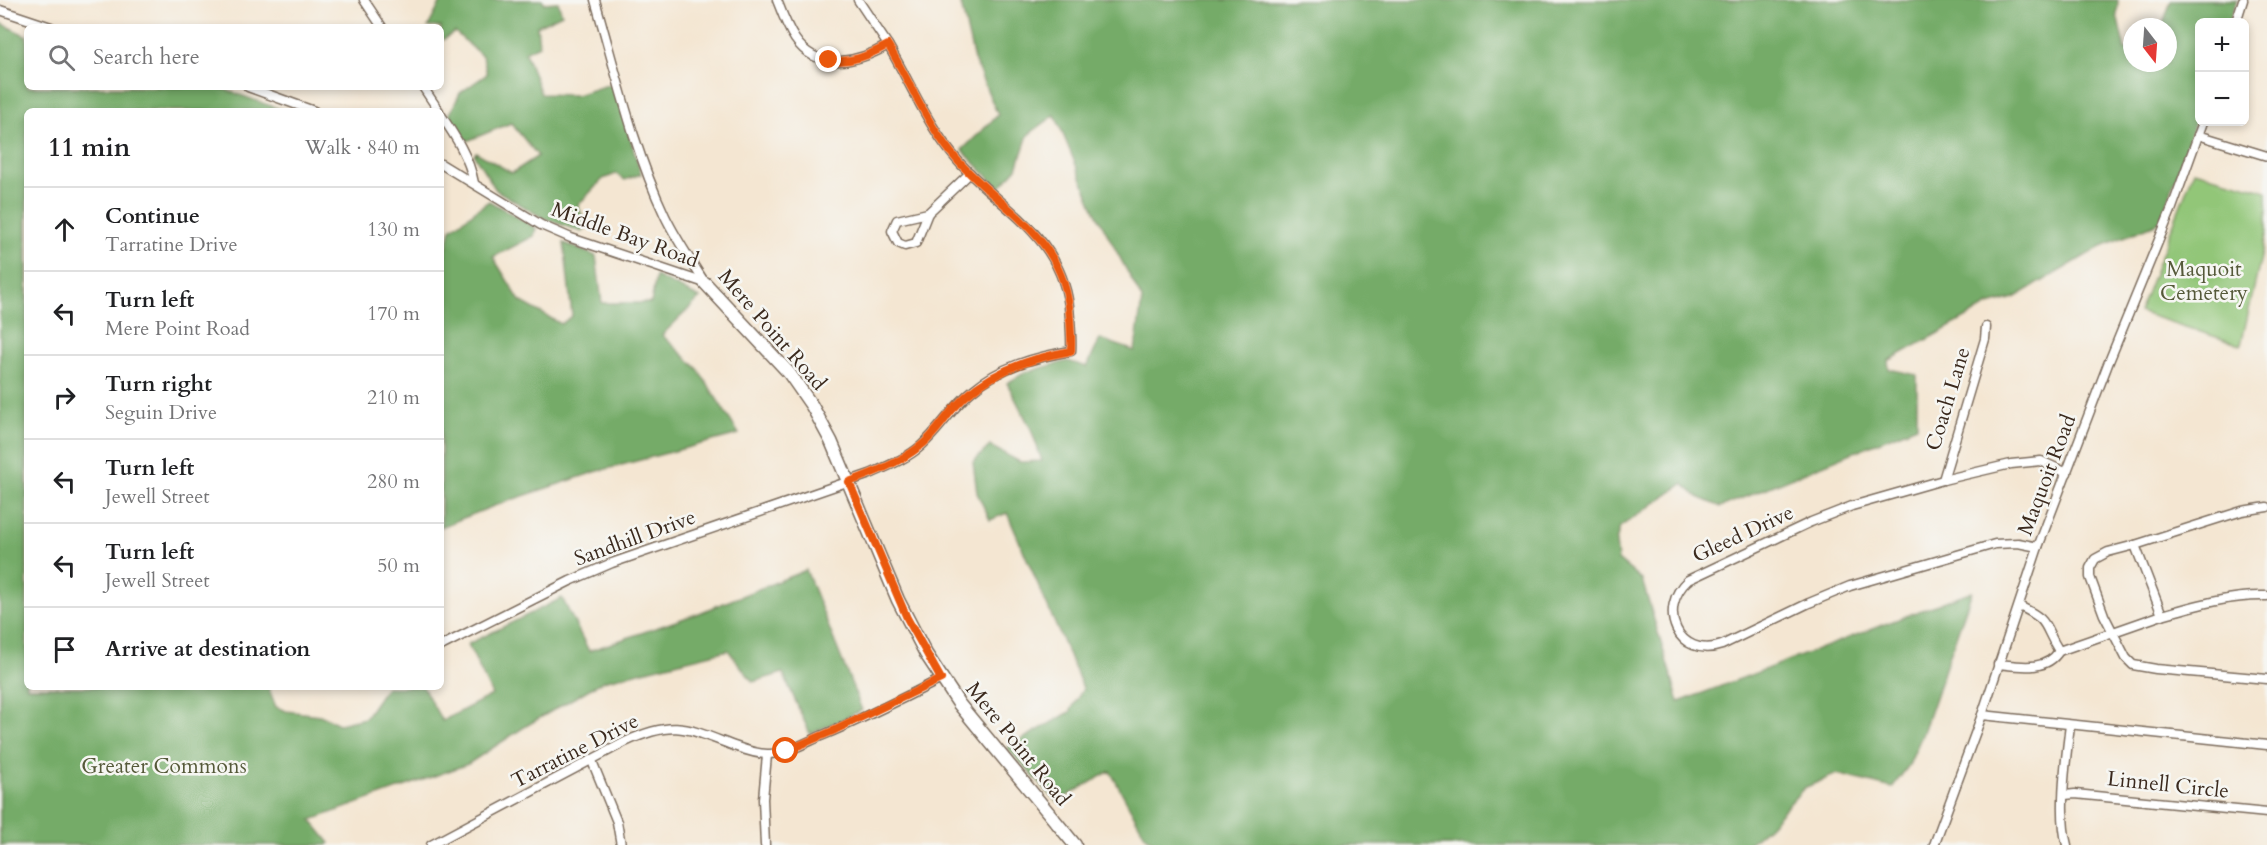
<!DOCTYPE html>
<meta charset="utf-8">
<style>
body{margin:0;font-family:Cardo,serif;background:#f2f2f2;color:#202124}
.controls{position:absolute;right:18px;top:18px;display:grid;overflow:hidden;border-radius:9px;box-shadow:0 3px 9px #0003}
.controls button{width:54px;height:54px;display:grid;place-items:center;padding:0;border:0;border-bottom:2px solid #e0e0e0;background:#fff;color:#202124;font:30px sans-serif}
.compass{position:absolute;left:2123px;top:18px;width:54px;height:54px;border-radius:50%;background:#fff;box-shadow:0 3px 9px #0003;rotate:163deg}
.stop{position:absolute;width:18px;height:18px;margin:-14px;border:4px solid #ea580c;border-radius:50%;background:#fff}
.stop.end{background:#ea580c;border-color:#fff;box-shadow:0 2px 6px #0008}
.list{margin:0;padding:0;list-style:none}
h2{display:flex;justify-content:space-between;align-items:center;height:78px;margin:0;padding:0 24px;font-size:26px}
h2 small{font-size:20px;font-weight:400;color:#757577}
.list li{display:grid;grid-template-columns:39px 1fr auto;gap:18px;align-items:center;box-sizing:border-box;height:84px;padding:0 24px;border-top:2px solid #e0e0e0}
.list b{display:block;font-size:22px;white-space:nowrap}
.list p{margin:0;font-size:20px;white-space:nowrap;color:#757577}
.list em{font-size:20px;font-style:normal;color:#757577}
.icon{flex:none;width:33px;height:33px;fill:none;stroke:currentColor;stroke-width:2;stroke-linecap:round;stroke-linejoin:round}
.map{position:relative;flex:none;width:2267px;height:845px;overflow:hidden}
.search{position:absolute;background:#fff;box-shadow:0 3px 9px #0003;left:24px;top:24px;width:420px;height:66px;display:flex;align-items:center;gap:15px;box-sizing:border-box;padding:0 21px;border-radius:9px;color:#757577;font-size:22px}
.panel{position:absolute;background:#fff;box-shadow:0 3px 9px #0003;left:24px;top:108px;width:420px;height:582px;border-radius:9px}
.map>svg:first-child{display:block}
.green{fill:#92c678;stroke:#66784b;stroke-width:1.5}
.forest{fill:#75ab68;stroke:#586a43;stroke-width:1.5}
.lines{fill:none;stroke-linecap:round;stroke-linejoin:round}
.street-casing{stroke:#7c6c5d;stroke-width:11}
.secondary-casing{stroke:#7c6c5d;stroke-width:15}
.street{stroke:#fff;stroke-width:8}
.secondary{stroke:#fff;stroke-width:12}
.route{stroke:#ea580c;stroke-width:8}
.labels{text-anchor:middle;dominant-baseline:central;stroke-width:5;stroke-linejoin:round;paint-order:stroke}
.street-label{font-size:21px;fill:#3b2a1e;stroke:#f6f6f2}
.park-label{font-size:21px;fill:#555939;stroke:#f6f6f2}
</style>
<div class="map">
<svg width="2267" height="845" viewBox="0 0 2267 845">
<rect width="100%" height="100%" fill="#f6f6f2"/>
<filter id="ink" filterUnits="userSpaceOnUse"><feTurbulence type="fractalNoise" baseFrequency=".0167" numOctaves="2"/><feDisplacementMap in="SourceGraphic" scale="12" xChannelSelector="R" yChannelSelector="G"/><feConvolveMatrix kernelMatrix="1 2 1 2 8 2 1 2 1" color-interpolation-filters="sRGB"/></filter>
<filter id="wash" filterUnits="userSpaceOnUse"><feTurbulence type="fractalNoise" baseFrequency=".008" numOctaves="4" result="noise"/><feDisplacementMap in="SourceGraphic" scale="24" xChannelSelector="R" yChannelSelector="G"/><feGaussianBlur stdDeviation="1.35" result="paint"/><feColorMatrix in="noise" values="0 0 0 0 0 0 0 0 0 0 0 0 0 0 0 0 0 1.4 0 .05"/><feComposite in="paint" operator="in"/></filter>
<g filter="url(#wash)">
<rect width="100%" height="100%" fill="#f4e6d2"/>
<polygon class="green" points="2194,171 2267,191 2267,231 2241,345 2139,312"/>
<g class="forest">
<polygon points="442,0 543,0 544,3 558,2 562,14 537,26 539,45 525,52 541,94 576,95 614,83 641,174 625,180 616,174 603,179 578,205 587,228 582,232 543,218 496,190 474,155 476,152 512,173 538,156 511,123 467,141 449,116 460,93 487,74 483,57 455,32 441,41 441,27 428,27"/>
<polygon points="960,0 2118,0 2117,15 2125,50 2132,50 2132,63 2168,63 2168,27 2162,27 2171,0 2237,0 2229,22 2200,22 2199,109 2161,222 2102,246 2014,298 1989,305 1888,361 1889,369 1917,375 1917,426 1721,507 1698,497 1683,484 1620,527 1616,542 1618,560 1642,580 1679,702 1972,591 1922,735 1909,765 1892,788 1837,774 1804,788 1769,826 1747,845 1156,845 1145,835 1110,771 1057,802 1007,748 1070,712 1083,688 1007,513 990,520 977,493 973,462 990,446 1020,462 1042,461 1031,429 1007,383 1026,372 1068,361 1087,367 1100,339 1135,351 1142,299 1095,211 1055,115 1028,135 1017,168 999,188 962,150 998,115 974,60"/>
<polygon points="0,23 27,36 27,87 218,87 285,111 27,111 27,687 268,687 276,707 286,711 320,715 339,724 365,718 386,687 423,687 442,721 492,695 468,644 562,598 589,651 699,613 806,570 862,710 810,734 783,673 753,682 728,650 603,681 526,726 468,764 311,820 330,843 327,845 0,845"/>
<polygon points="489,201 536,228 534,236 493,257 520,301 561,324 572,316 564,243 596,256 602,303 651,303 656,276 700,298 662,335 698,369 739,434 595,472 499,504 441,527 441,255 445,255 451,229"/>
</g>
</g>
<g filter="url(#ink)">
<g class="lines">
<defs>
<g id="street">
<polyline points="364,0 382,27"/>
<path d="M595,0C616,72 633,148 665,216C676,239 691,261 705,283"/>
<path d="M777,0C782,13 787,27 795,39C818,73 859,62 888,45L858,0"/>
<polyline points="0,10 51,27"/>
<polyline points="2236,22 2243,0"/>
<polyline points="248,87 314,111"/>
<polyline points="423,87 439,111"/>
<path d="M441,115C455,136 469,157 474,183"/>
<polyline points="2198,135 2267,156"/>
<polyline points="441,164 541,225 571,238 705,283"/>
<polygon points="928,213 916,243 905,246 898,243 892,231 897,220"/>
<polyline points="928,213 970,173"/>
<polyline points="1943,480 1985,339 1986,327"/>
<polyline points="2135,545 2108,552 2095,559 2090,568 2090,577 2104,615 2126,658 2133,665 2156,669 2267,679"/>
<path d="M2038,547L2018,543L1995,544L1850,586L1809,603L1722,645C1678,660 1656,609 1688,580L1811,522L1852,506L1943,480L2011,464L2041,461L2067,473"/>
<path d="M2019,606C2051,621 2042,624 2059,651L2162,615L2135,545L2242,511L2267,507"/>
<path d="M2162,615C2197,605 2231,595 2267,596"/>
<path d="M441,646L570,581L612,563L870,474C888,466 908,458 922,445C941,428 953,406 973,390C1000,367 1035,357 1071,351C1072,336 1070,321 1069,306C1059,234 1002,210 958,161C928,127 911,84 888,45"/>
<path d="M1998,664C2019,666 2046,672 2059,651"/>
<polyline points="1982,715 2267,745"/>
<polyline points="592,761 617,822 621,845"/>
<polyline points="2065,795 2075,794 2267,813"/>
<path d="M431,845L625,742C674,719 687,728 734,746C745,750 759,755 770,754C788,753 805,743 821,736C862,719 902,699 941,679"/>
<polyline points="765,845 763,799 767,755"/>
<polyline points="1934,845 1982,715 2038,547 2108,364 2172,208 2203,122"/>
<path d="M2067,845C2058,814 2066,758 2070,725"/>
</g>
<polyline id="secondary" points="705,283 789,373 812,406 831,441 898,600 926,654 959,704 1075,845"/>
</defs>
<use href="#street" class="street-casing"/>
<use href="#secondary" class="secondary-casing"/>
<use href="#street" class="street"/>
<use href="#secondary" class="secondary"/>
</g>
</g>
<g class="lines" filter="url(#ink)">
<path class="route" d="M786,751L835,730L941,679L907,618L849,482C873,473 899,463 919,447C933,437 942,422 953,409C984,374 1026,359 1071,351C1072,336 1070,321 1069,306C1059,234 1002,210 958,161C928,127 911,84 888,45C869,55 851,64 829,60"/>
</g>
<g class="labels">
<g class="street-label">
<text transform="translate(625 235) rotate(20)">Middle Bay Road</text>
<text transform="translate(772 330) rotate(49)">Mere Point Road</text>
<text transform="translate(1948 399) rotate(-73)">Coach Lane</text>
<text transform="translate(2047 475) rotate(-69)">Maquoit Road</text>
<text transform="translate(1743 534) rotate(-25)">Gleed Drive</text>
<text transform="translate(635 538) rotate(-20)">Sandhill Drive</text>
<text transform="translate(1018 744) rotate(51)">Mere Point Road</text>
<text transform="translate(575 751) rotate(-27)">Tarratine Drive</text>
<text transform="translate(2168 785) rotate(6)">Linnell Circle</text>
</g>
<g class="park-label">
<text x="2204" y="269">Maquoit<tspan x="2204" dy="24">Cemetery</tspan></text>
<text x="164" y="766">Greater Commons</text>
</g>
</g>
</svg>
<div class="controls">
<button>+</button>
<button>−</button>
</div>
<svg class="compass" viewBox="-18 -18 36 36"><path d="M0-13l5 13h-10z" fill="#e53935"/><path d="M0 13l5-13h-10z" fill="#757577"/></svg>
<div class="stop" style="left:786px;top:751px"></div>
<div class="stop end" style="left:829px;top:60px"></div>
<div class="search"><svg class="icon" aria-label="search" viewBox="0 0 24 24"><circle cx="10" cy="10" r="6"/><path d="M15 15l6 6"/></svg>Search here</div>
<section class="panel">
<h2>11 min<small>Walk · 840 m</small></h2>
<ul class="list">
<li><svg class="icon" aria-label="ahead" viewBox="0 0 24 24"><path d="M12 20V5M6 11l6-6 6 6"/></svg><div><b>Continue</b><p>Tarratine Drive</p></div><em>130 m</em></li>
<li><svg class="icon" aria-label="left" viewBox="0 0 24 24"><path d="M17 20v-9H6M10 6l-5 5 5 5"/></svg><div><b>Turn left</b><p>Mere Point Road</p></div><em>170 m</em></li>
<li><svg class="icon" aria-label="right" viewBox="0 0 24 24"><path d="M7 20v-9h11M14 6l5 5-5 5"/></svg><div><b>Turn right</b><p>Seguin Drive</p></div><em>210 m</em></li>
<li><svg class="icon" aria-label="left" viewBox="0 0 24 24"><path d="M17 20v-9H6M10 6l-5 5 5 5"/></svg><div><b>Turn left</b><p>Jewell Street</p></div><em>280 m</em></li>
<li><svg class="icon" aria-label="left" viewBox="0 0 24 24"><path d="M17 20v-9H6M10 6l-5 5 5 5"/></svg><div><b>Turn left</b><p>Jewell Street</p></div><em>50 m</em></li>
<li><svg class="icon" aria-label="arrive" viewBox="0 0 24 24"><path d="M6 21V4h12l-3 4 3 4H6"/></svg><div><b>Arrive at destination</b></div></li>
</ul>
</section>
</div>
